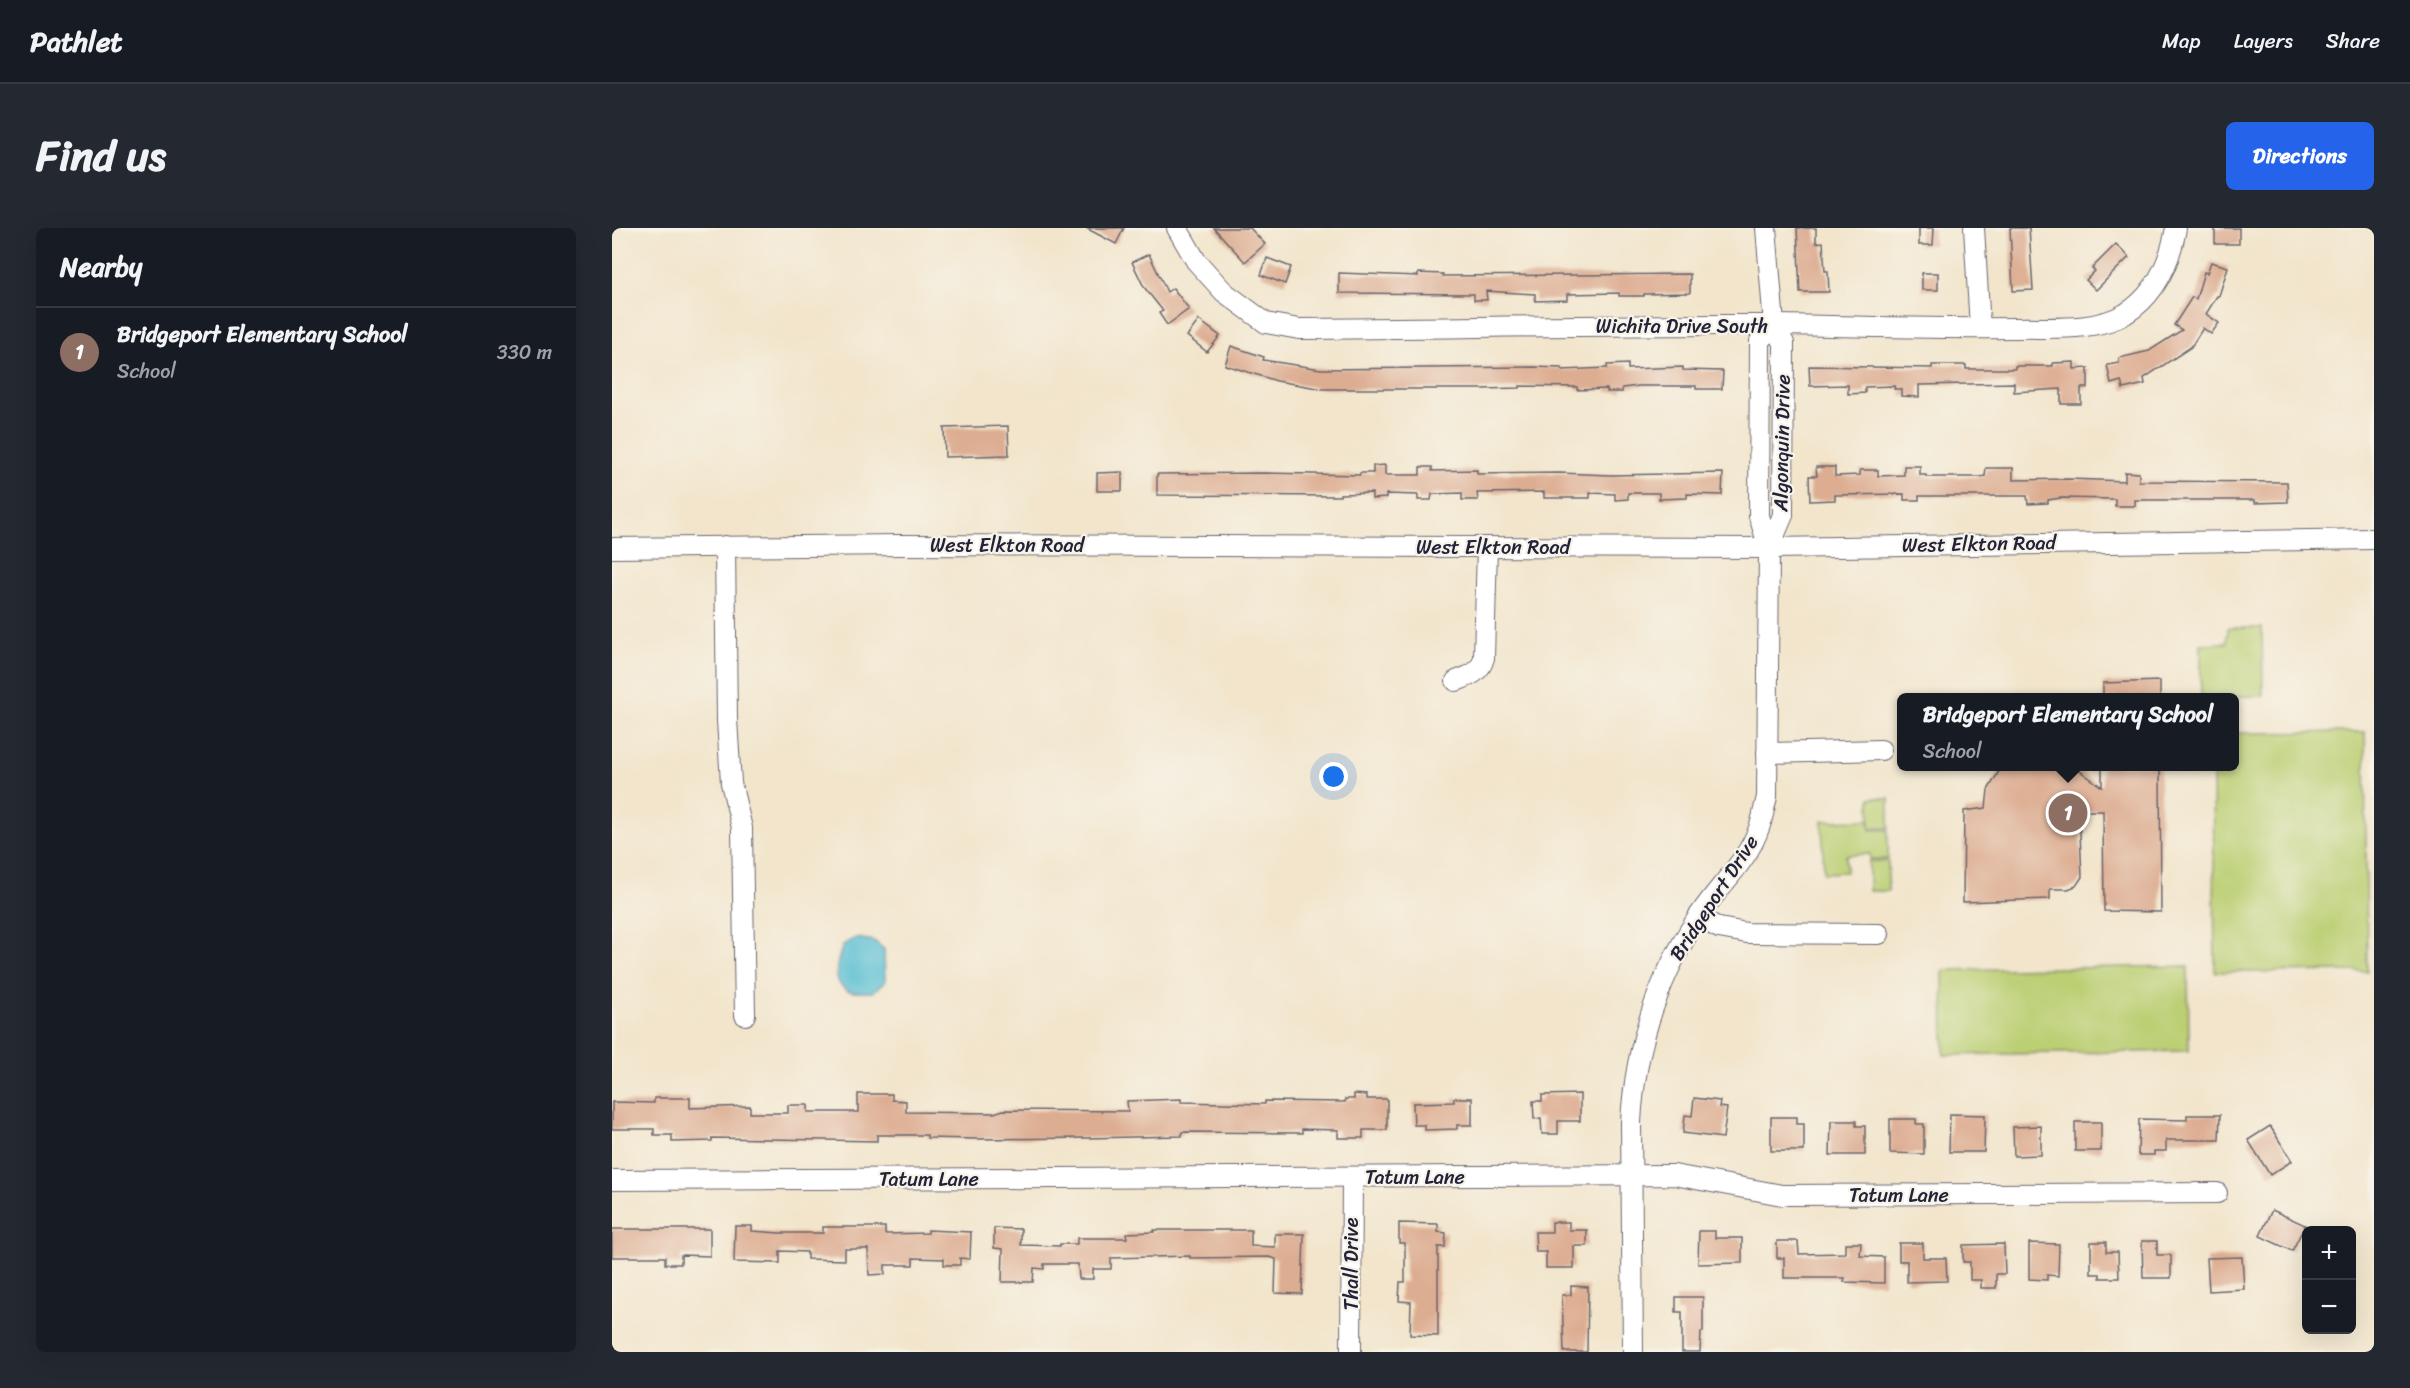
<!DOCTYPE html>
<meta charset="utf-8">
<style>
body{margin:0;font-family:Sriracha,sans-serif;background:#242831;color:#f1f3f6}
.controls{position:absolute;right:18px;bottom:18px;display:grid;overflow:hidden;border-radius:9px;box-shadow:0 6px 24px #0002}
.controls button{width:54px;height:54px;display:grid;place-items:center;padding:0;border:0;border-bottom:2px solid #363941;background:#171b24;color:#f1f3f6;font:30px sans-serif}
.you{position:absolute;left:722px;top:549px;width:21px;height:21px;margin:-15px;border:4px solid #fff;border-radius:50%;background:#1a73e8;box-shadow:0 0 0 9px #1a73e833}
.badge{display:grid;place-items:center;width:39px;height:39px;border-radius:50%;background:#2563eb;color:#fff;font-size:20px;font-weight:700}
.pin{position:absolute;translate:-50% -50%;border:3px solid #fff;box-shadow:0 2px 6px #0006}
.popup{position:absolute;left:1285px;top:465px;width:342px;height:78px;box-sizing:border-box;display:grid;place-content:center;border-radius:9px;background:#171b24;filter:drop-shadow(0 2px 4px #0005);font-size:20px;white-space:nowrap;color:#9ea1a6}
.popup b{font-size:22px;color:#f1f3f6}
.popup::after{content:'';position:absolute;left:50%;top:100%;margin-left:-12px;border:12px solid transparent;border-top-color:#171b24}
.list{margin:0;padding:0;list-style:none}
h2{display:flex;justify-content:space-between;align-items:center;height:78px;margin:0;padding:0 24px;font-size:26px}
h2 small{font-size:20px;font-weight:400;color:#9ea1a6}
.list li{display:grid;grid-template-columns:39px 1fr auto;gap:18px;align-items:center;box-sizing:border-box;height:90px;padding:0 24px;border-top:2px solid #363941}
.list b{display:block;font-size:22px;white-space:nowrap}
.list p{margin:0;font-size:20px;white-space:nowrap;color:#9ea1a6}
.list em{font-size:20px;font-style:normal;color:#9ea1a6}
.map{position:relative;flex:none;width:1762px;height:1124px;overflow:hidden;border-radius:9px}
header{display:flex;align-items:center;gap:36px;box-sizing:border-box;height:84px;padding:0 30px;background:#171b24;border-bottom:2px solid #363941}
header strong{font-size:28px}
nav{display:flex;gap:33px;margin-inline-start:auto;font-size:21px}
.intro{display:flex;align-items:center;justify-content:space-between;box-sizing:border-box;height:144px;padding:0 36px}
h1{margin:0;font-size:42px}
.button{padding:15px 27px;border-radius:9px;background:#2563eb;color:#fff;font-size:21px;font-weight:700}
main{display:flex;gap:36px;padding:0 36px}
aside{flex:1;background:#171b24;border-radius:9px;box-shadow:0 6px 24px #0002}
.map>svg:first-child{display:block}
.green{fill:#bbcf73;stroke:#6e7857;stroke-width:1.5}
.water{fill:#56bed3;stroke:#3c7087;stroke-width:1.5}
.building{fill:#ddad92}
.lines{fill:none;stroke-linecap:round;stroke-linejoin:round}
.minor-casing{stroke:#6b666e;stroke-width:22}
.minor{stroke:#fff;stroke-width:20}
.labels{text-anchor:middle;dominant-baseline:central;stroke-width:4.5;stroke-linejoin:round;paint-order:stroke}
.street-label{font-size:20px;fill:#22223b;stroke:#f7f3e8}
</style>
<header>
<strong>Pathlet</strong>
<nav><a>Map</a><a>Layers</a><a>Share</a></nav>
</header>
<div class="intro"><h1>Find us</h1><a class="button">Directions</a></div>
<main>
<aside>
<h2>Nearby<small></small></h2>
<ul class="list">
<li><span class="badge" style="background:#8d6e63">1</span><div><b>Bridgeport Elementary School</b><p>School</p></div><em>330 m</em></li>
</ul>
</aside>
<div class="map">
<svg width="1762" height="1124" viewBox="0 0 1762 1124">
<rect width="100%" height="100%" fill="#f7f3e8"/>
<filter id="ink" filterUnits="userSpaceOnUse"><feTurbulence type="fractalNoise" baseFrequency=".0167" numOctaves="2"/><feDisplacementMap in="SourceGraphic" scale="12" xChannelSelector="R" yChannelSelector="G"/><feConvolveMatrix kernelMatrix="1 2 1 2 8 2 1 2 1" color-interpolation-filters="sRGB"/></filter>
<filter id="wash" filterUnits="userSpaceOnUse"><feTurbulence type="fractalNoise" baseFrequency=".008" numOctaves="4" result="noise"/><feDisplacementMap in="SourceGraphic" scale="24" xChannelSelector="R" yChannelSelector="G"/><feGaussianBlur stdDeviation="1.35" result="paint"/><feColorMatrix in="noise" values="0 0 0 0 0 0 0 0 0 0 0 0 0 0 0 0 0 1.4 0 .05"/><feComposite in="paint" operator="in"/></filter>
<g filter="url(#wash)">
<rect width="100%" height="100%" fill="#f2e5cc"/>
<g class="green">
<polygon points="1616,400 1650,400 1651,468 1589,469 1589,416 1615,415"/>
<polygon points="1753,504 1755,743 1603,744 1601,539 1622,538 1623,505"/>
<rect x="1258" y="570" width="19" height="30"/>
<polygon points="1257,592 1258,602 1276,602 1276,631 1258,631 1258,626 1234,627 1234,644 1212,645 1210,593"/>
<rect x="1257" y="633" width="19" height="30"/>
<polygon points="1576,738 1577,823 1332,827 1331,742"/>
</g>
<path class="water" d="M244,710L262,713L272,721L273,754L261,764C254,764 243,765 237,763C217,755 226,731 231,717Z"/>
<g id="blocks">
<g class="building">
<polygon points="474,0 512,0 504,16"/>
<polygon points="602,0 638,0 653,16 633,34"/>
<polygon points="1185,0 1204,0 1204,15 1211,14 1213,43 1216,43 1217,64 1188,64"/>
<polygon points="1307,0 1322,0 1321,17 1307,17"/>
<polygon points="1398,0 1417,0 1421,62 1401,63"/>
<rect x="1603" y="0" width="24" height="16"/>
<polygon points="1504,16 1517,29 1484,62 1474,52 1483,43 1480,40"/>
<polygon points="537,26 555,64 561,60 577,81 555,97 547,85 551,83 532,59 520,34"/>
<polygon points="655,30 679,39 673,56 649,47"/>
<polygon points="1599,34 1616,39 1607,68 1605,68 1594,86 1607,95 1599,106 1591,100 1579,119 1532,150 1533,156 1511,161 1509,153 1499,156 1495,137 1507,135 1507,130 1537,123 1570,102 1562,97 1580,69 1584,71 1592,44 1595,45"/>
<polygon points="727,45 806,48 806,45 831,46 831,48 1078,46 1078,65 1032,66 1032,68 1007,68 1007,65 955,66 955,72 923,73 923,66 874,63 875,72 862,72 862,66 727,65"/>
<rect x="1310" y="45" width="16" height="17"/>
<polygon points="587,92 608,108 595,124 575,108"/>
<polygon points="619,118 652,129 651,132 709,141 922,139 950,140 950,142 995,140 995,137 1016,136 1016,141 1071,139 1071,142 1111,143 1110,161 1084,161 1084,158 1027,158 1010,160 1010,164 995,164 995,161 965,162 965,159 908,158 908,160 869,161 711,161 665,153 613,137"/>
<polygon points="1462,134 1462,141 1476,140 1476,160 1469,160 1469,176 1449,176 1449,161 1402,164 1402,155 1307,157 1307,169 1289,168 1289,161 1282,161 1283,158 1253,159 1253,165 1236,166 1236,157 1198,158 1197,138 1320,140 1320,137 1354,137 1354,141 1403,141 1403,138 1441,138 1441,135"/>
<polygon points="396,198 397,227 333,229 332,200"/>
<polygon points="773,237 773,247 808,247 808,239 820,239 820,243 865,242 865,246 947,245 998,247 1111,245 1110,267 1075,266 1075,270 1047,271 1047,265 1016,265 1016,271 1003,272 1003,266 978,265 978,270 932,270 932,264 865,265 866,272 850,272 850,265 820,266 819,272 806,272 806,267 774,266 774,270 760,271 760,265 728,266 728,268 545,267 545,246 652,245 748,247 748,245 761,245 761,238"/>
<polygon points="1292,238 1308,238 1308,247 1314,247 1314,249 1368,249 1373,248 1374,240 1401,240 1401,252 1456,251 1513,253 1513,244 1527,245 1527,253 1675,254 1676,274 1643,275 1643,272 1523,272 1523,278 1503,278 1503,271 1449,270 1436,272 1436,275 1416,276 1415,268 1307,268 1307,272 1292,272 1292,266 1223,267 1223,272 1198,273 1197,248 1205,248 1204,239 1223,239 1223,248 1248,247 1248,242 1266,242 1266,248 1292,247"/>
<polygon points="510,244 510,263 485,263 485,245"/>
<polygon points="1548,453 1548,470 1491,470 1491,455"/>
<polygon points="1390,538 1461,538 1490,559 1490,538 1548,538 1549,684 1492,683 1491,583 1467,583 1470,649 1464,658 1456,661 1438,661 1438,671 1351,674 1352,583 1374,580 1376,562"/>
<polygon points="246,866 280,866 280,872 294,873 294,884 382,885 391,882 516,883 515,873 569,871 569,874 653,876 653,873 733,874 733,871 742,871 742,866 755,867 755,871 775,871 775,902 751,902 751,910 726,910 726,902 690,901 690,905 570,904 570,908 475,910 365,911 315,910 315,907 265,907 265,913 100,910 100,913 60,914 60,907 42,907 42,901 0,901 0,874 42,875 42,870 78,870 78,880 138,878 138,885 176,885 176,877 196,877 196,884 246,884"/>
<polygon points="968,866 968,893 946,893 946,906 930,906 929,890 922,891 921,873 930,873 930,867"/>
<polygon points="842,870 860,870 860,897 845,897 845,901 813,902 813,897 802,897 801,875 842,874"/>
<polygon points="1082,870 1108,873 1107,879 1115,880 1111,910 1071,905 1073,887 1080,888"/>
<polygon points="1338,886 1373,887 1372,924 1337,924"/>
<polygon points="1575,887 1608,887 1607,912 1554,912 1554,923 1542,923 1542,927 1526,927 1527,891 1575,892"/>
<polygon points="1159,889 1185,889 1185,896 1192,896 1192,923 1159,923"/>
<polygon points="1278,891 1304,891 1304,896 1312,896 1312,926 1278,925"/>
<polygon points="1219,893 1244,893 1244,898 1253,898 1253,927 1218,927"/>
<rect x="1463" y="894" width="26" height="29"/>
<polygon points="1429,898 1429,927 1402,928 1401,899"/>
<polygon points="1658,898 1680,933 1658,947 1636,912"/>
<polygon points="1660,982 1693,997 1680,1023 1648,1008"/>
<polygon points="940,994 957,994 957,1002 975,1002 975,1018 962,1018 962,1040 934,1040 934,1024 924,1024 923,1004 940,1004"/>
<polygon points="787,995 826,996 826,1004 834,1005 833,1019 826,1019 826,1108 798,1107 799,1074 787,1073 788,1054 793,1054 793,1015 787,1015"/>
<polygon points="123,998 140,998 140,1003 168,1005 211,1005 211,999 273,999 273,1006 316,1005 316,1002 359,1004 358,1031 348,1030 348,1037 332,1037 332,1031 301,1030 301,1037 273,1037 273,1046 257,1047 256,1021 233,1021 233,1032 195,1031 195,1024 168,1023 168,1035 122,1034"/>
<polygon points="382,1000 409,1001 409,1017 448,1018 448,1016 465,1016 465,1010 515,1010 514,1005 542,1004 542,1002 639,1002 639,1018 663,1019 663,1006 692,1006 690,1066 663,1065 664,1031 657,1029 578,1030 578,1028 499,1030 499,1041 481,1041 481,1051 467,1051 466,1036 432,1036 432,1041 422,1040 421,1054 390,1054 391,1021 382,1020"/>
<polygon points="0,1001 98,1001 98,1028 69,1027 69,1036 53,1036 53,1029 0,1029"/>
<polygon points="1087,1003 1103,1003 1103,1010 1130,1010 1130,1035 1086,1036"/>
<polygon points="1165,1013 1186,1013 1187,1026 1233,1025 1233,1015 1249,1015 1248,1028 1272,1029 1272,1055 1232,1054 1233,1050 1172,1050 1172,1030 1165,1030"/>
<polygon points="1530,1013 1545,1013 1545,1027 1559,1027 1559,1050 1531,1050"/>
<polygon points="1479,1014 1494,1014 1494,1024 1506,1024 1507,1050 1488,1050 1488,1046 1479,1046"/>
<polygon points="1287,1015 1311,1015 1311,1030 1334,1030 1335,1053 1295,1054 1295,1033 1287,1033"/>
<polygon points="1417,1015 1447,1016 1446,1048 1435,1047 1435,1052 1417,1051"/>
<polygon points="1392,1016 1393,1046 1384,1046 1384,1060 1369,1060 1369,1052 1358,1052 1358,1034 1351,1034 1351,1017"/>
<polygon points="1630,1029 1632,1061 1597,1063 1595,1030"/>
<polygon points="959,1058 976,1059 975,1124 952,1124 950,1067 959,1067"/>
<polygon points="1064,1069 1091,1069 1091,1104 1089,1104 1088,1124 1070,1124 1070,1084 1064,1084"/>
</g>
</g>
</g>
<g filter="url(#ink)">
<use href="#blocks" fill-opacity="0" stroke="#6b666e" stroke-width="1.5"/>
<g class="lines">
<defs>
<g id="minor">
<path d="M565,0L584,33L612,64L654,95L687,101C846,100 1005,96 1164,97C1244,98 1323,101 1403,100C1438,99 1482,104 1513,86C1544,67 1558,34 1564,0"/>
<polyline points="1154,0 1162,97 1172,115 1171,287 1157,320"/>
<polyline points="1362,0 1368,100"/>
<polyline points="113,318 115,492 119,555 130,600 133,787"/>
<polyline points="0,320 289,317 1157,320 1762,311"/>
<path d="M844,453C857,448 868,445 872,430L875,319"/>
<polyline points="1155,525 1269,522"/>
<polyline points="1086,689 1107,700 1135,705 1267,706"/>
<polyline points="0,952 1062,947 1170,967 1605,965"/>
<polyline points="739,1124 740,949"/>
<path d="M1021,1124L1019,894C1023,821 1045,752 1085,691C1104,660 1135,635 1147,600C1151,590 1152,579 1155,569L1157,320L1147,288L1148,113L1162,97"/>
</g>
</defs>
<use href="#minor" class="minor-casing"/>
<use href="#minor" class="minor"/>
</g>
</g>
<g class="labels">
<g class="street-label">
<text x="1070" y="98">Wichita Drive South</text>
<text transform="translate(1170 215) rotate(-89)">Algonquin Drive</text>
<text transform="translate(1367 316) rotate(-1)">West Elkton Road</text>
<text x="395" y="317">West Elkton Road</text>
<text x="881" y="319">West Elkton Road</text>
<text transform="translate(1102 670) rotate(-57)">Bridgeport Drive</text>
<text x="803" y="949">Tatum Lane</text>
<text x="317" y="951">Tatum Lane</text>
<text x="1287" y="967">Tatum Lane</text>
<text transform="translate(739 1036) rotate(-90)">Thall Drive</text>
</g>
</g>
</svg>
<div class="controls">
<button>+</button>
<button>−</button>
</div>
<div class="you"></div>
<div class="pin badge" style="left:1456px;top:585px;background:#8d6e63">1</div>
<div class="popup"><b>Bridgeport Elementary School</b>School</div>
</div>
</main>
